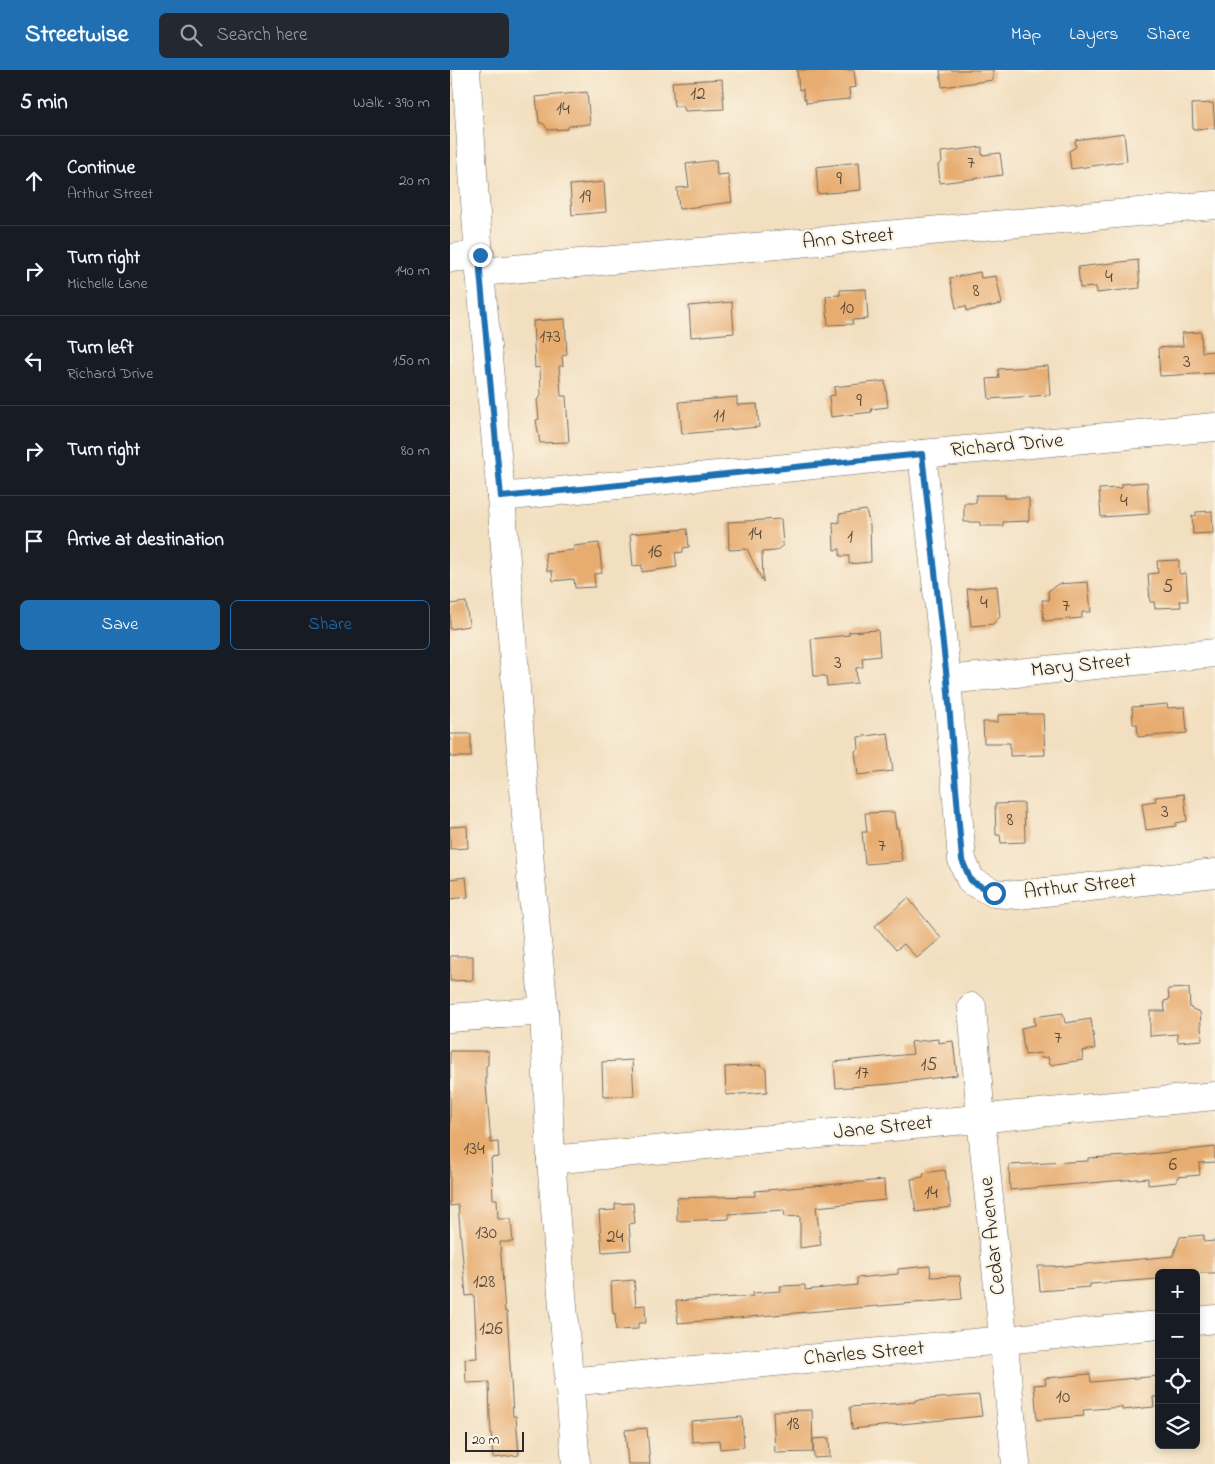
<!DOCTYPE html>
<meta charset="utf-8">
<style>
body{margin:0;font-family:"Indie Flower",sans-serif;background:#242831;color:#f1f3f6}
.controls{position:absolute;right:15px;bottom:15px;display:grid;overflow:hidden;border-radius:8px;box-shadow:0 2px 8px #0003}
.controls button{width:45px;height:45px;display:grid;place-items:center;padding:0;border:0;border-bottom:1px solid #363941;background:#171b24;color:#f1f3f6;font:25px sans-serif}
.scale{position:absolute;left:15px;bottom:12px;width:59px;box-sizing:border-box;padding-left:5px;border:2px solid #2b2b2b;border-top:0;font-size:14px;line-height:18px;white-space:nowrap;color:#2b2b2b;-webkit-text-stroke:4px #fcf5e5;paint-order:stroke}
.stop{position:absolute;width:15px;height:15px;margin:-11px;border:4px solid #1f6fb2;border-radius:50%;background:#fff}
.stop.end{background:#1f6fb2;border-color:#fff;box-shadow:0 1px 5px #0008}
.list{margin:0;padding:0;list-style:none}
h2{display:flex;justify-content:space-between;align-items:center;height:65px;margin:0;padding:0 20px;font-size:21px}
h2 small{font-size:16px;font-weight:400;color:#9ea1a6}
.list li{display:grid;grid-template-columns:32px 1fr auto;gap:15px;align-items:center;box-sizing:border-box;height:90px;padding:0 20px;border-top:1px solid #363941}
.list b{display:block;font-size:19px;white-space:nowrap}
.list p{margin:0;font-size:16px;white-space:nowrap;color:#9ea1a6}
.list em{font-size:16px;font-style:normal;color:#9ea1a6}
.actions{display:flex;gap:10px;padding:15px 20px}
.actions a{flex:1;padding:11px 0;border:1px solid #1f6fb2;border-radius:8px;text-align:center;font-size:18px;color:#1f6fb2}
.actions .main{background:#1f6fb2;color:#fff}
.icon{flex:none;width:28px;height:28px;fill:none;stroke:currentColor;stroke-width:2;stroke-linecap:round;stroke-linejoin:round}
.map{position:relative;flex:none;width:765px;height:1394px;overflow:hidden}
header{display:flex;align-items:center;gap:30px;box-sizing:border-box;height:70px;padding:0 25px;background:#1f6fb2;color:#fff}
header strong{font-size:24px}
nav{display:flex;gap:28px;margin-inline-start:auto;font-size:18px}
.search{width:350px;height:45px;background:#242831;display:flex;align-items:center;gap:12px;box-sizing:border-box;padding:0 18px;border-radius:8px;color:#9ea1a6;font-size:19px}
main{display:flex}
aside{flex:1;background:#171b24}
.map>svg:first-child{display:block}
.building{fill:#e7ac6f}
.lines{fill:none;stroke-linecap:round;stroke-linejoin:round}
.minor-casing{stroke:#716a5f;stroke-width:29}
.minor{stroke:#fff;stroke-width:28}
.route{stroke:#1f6fb2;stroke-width:6}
.labels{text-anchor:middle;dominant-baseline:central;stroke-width:4.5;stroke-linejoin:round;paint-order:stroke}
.number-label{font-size:19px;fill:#5a4b3c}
.street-label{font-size:21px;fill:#2b2b2b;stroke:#fcf5e5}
</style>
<header>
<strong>Streetwise</strong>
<div class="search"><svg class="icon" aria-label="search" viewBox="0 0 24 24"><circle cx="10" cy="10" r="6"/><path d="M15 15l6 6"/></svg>Search here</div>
<nav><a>Map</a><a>Layers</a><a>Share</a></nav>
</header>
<main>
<aside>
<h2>5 min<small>Walk · 390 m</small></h2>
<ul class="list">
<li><svg class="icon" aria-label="ahead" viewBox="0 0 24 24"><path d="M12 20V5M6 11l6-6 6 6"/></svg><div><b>Continue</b><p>Arthur Street</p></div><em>20 m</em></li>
<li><svg class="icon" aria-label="right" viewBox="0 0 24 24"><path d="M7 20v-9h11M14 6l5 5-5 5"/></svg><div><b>Turn right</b><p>Michelle Lane</p></div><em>140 m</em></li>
<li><svg class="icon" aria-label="left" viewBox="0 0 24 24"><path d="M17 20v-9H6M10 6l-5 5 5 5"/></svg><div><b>Turn left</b><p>Richard Drive</p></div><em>150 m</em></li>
<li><svg class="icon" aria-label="right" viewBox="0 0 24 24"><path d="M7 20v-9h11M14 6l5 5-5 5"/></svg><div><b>Turn right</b></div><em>80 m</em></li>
<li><svg class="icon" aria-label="arrive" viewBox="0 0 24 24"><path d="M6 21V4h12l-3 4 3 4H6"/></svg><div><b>Arrive at destination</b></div></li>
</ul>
<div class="actions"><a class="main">Save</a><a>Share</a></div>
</aside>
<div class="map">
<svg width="765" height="1394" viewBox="0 0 765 1394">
<rect width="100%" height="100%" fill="#fcf5e5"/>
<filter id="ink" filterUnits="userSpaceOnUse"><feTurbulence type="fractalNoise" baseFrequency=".02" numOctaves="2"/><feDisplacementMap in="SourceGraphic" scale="10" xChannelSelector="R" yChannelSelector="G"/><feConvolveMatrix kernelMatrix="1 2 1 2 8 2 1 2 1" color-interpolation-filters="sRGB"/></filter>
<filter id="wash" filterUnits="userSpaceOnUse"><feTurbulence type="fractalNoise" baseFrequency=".0096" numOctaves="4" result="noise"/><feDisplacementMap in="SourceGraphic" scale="20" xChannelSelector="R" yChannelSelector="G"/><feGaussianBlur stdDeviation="1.12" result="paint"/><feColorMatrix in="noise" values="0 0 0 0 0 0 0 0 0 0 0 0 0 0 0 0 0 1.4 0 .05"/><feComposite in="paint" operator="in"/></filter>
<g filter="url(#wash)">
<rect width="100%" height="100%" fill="#f2dfc0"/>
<g id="blocks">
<g class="building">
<polygon points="347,0 404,0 406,17 399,18 400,29 356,33 356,29 354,29 353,19 349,20"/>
<polygon points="490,0 543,0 543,10 492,17"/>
<polygon points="272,9 274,39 235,41 233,36 224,36 222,12"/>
<polygon points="137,22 140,54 119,56 117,59 98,60 94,54 89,52 86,27"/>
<polygon points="763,33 765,58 743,59 742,34"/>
<polygon points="674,63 677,91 621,99 619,81 626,77 625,70"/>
<polygon points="532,77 532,85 550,83 553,105 490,113 488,95 492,92 491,82"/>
<polygon points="266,90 267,105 278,104 282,132 229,139 227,118 239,117 236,94"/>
<polygon points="409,92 411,120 368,124 366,97"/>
<polygon points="154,112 156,142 122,145 120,115"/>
<polygon points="688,190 690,218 647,223 646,217 630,218 628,197"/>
<polygon points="530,202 531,208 546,206 552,234 517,241 516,236 506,238 500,208"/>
<polygon points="416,219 418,249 402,250 403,254 378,255 376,226 390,225 390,220"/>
<polygon points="282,232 284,263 241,267 239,236"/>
<polygon points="115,249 117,284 112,286 113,296 109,296 111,326 116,326 119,372 90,373 86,350 89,349 87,330 91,326 90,297 85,298 83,251"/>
<polygon points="751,262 752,282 765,281 765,303 710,306 708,278 733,276 732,263"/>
<polygon points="598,296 600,325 539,329 537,309 549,308 548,299"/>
<polygon points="435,311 438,337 421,339 422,342 381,347 379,326 385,325 384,317"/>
<polygon points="287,327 287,335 307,334 309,357 232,364 229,332"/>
<polygon points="697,412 699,444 651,447 649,419 672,418 672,414"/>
<polygon points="526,425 555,425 555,428 579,428 579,451 553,452 553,456 530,456 530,452 514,452 514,433 526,433"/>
<polygon points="416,440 420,455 421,492 399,494 399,486 390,486 390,479 384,480 383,452 389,453 389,444"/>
<polygon points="762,441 763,463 743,464 742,446 746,446 746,442"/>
<polygon points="331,449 333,475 326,481 312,482 313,512 297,479 279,480 278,452"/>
<polygon points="237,459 239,477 233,478 233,482 225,483 227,497 192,502 192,495 183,496 180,464"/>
<polygon points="149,473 152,503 144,504 145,517 125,518 124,509 103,511 102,501 97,501 95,483 124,480 124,476"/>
<polygon points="729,490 729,504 736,503 738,531 730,531 731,537 705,538 704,532 700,532 698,504 708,503 707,491"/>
<polygon points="638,512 641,542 632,542 632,548 594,551 592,530 599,530 598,521 608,514"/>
<polygon points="547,516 550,547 543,554 521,556 517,519"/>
<polygon points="16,532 19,556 0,559 0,534"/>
<polygon points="428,560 430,586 412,588 413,597 406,598 407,613 377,616 376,606 364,606 361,569 399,565 399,562"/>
<polygon points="717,634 718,638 735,637 737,663 688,667 687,654 683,654 682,637"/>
<polygon points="578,644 593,644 595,685 560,686 560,673 534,673 533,652 548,652 548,645"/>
<polygon points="438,663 443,701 408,705 405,681 409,679 408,667"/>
<rect x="0" y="664" width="21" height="23"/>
<polygon points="734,724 737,751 726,753 726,756 696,760 692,733 706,731 705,727"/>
<polygon points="574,733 575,772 551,773 550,765 546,765 545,734"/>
<polygon points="444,742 446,758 448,758 452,791 415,794 412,762 417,762 415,743"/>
<polygon points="17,756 18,778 0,779 0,757"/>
<polygon points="16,807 18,827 0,829 0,809"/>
<polygon points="458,828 491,868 467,888 454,874 446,880 425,856"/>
<polygon points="0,886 23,886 23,910 0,911"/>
<polygon points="739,918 740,938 750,942 752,970 728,972 727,964 700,966 700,941 715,941 714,931 719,930 718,919"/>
<polygon points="613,943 615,953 641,949 645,979 632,981 633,990 600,995 598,987 591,988 590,983 575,985 571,958 585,955 584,947"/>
<polygon points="488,969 488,973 503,971 507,1005 440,1014 386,1018 384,992 463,984 461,972"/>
<polygon points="0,981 38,981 38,995 36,996 36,1015 41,1073 48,1072 49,1087 41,1088 43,1129 47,1129 48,1149 61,1149 63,1172 50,1172 55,1242 57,1242 63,1346 66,1346 69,1385 43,1388 40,1348 39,1312 16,1313 15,1289 27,1288 24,1225 16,1226 8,1135 0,1136"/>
<polygon points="182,990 184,1026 153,1027 152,992"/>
<polygon points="310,995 316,999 317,1022 276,1025 275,997"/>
<polygon points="765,1077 765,1092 749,1093 750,1105 727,1107 727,1112 698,1115 698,1108 560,1120 559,1095 638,1091 638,1088 680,1086"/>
<polygon points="495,1100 501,1137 466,1142 461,1109 473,1107 474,1103"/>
<polygon points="434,1110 435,1130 366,1137 371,1175 350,1178 350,1146 335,1147 334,1140 279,1144 279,1149 227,1151 227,1128 305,1126 305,1121"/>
<polygon points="183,1133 185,1153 179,1154 181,1180 152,1182 149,1141 165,1140 165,1134"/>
<polygon points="754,1165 754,1172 765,1171 765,1203 709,1203 709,1209 640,1214 640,1217 590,1221 588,1196 605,1196 605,1197 723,1186 730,1167"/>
<polygon points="480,1196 481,1207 510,1206 512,1229 228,1253 226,1231 303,1226 302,1223 331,1221 330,1216 355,1215 355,1220 407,1215 407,1208 448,1204 448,1199"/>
<polygon points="184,1210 186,1236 195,1235 196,1253 188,1253 188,1259 166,1260 165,1243 163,1244 161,1212"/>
<polygon points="640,1304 641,1312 709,1306 709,1327 703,1327 704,1337 672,1340 672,1337 633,1340 634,1346 587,1350 584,1315 596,1314 595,1308"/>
<polygon points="529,1325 532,1346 402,1359 400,1337 465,1332 465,1330"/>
<polygon points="362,1340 363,1382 325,1383 323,1341"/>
<polygon points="292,1347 294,1377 270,1379 269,1370 242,1372 241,1351"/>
<polygon points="197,1358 200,1394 178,1394 175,1360"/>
<polygon points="379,1368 380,1387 364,1388 363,1369"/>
</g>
</g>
</g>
<g filter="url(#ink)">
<use href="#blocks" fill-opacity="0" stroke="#716a5f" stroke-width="1"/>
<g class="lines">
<defs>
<g id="minor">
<polyline points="16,0 30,202 51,427 81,808 94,941 101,1090 126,1394"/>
<polyline points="0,188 30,185"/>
<polyline points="30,202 765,135"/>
<polyline points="472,384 497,610 512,790 521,811 544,823 568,825 765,803"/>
<polyline points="51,427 472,384 765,357"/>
<polyline points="497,610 765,583"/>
<polyline points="522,937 531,1049 566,1394"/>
<polyline points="0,948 94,941"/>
<polyline points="101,1090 765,1026"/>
<polyline points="746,1251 765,1249"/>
<polyline points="118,1312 709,1255"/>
</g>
</defs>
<use href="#minor" class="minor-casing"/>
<use href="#minor" class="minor"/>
</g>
</g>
<g class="lines" filter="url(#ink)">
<polyline class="route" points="30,185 30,202 51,427 472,384 497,610 512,790 521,811 544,823"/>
</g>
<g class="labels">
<g class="number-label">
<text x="248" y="24">12</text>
<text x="113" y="39">14</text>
<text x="521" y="93">7</text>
<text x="389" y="109">9</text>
<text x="135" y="127">19</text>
<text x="659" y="207">4</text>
<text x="526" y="221">8</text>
<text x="397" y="238">10</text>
<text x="100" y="267">173</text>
<text x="737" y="292">3</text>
<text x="409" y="331">9</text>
<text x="269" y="346">11</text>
<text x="674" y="431">4</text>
<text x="305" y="464">14</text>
<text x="400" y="467">1</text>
<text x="205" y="482">16</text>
<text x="718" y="517">5</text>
<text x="534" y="533">4</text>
<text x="616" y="536">7</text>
<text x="388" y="593">3</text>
<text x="715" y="742">3</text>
<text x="560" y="750">8</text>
<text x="432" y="776">7</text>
<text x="608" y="968">7</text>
<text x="479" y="995">15</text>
<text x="412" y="1003">17</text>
<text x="24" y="1079">134</text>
<text x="723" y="1095">6</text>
<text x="481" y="1123">14</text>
<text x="36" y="1163">130</text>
<text x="165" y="1167">24</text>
<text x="34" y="1212">128</text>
<text x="41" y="1259">126</text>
<text x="613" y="1327">10</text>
<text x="343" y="1354">18</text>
</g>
<g class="street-label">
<text transform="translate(398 169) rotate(-5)">Ann Street</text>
<text transform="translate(557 376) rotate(-5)">Richard Drive</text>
<text transform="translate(631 596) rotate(-6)">Mary Street</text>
<text transform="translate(630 817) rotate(-6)">Arthur Street</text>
<text transform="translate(433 1058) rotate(-6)">Jane Street</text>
<text transform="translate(543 1166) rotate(-96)">Cedar Avenue</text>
<text transform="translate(414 1284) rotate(-5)">Charles Street</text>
</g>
</g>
</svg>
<div class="controls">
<button>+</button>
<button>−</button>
<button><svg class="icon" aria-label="locate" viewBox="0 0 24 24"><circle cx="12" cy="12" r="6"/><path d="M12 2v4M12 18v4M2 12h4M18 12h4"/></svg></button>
<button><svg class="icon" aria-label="layers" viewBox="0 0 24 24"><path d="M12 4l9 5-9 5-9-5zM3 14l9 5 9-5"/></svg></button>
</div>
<div class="scale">20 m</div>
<div class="stop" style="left:544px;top:823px"></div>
<div class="stop end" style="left:30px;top:185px"></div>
</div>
</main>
